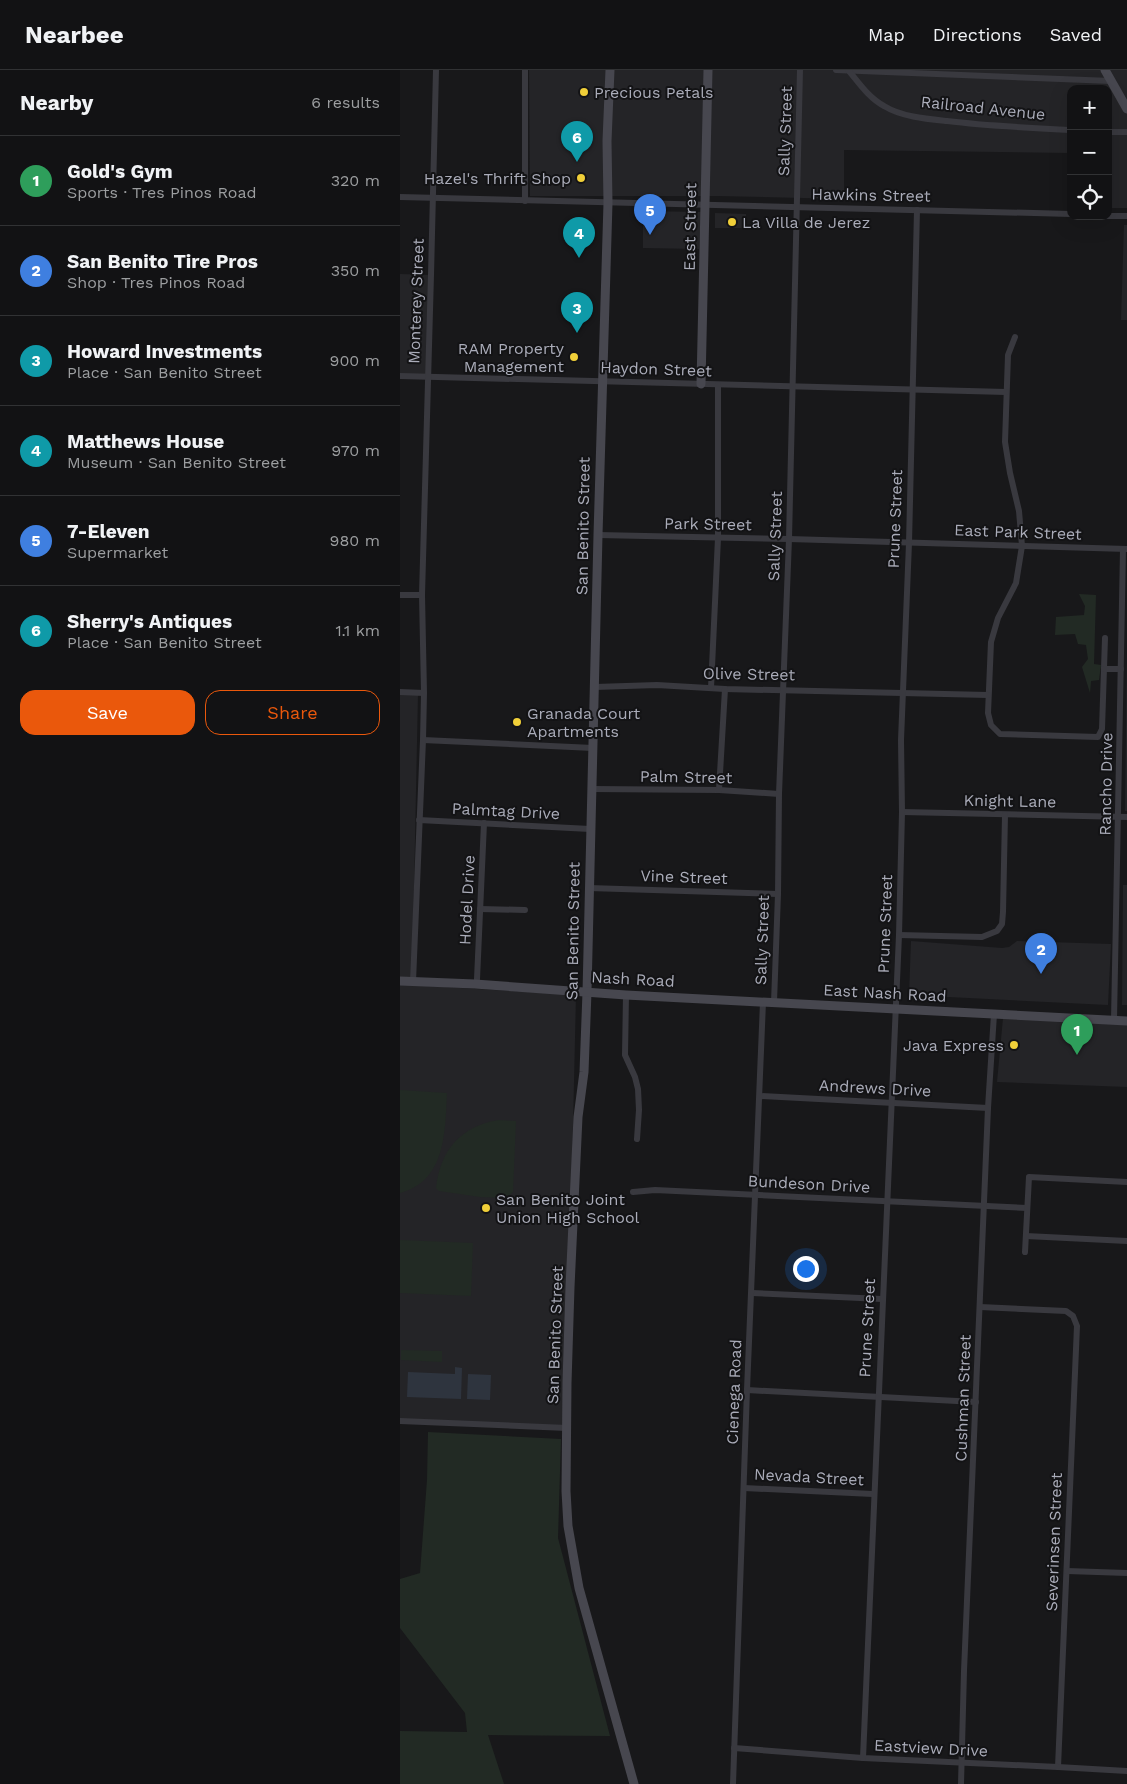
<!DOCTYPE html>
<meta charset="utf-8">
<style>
body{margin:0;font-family:"Work Sans",sans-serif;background:#1b1b1d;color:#f1f3f6}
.controls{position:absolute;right:15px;top:15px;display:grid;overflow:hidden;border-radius:10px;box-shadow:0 5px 20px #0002}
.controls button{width:45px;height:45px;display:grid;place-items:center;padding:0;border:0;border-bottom:1px solid #313234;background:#121214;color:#f1f3f6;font:25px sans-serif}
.you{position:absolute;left:405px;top:1198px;width:18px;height:18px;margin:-12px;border:4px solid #fff;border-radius:50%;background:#1a73e8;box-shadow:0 0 0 8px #1a73e833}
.badge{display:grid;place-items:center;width:32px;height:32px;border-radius:50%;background:#ea580c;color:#fff;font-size:16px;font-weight:700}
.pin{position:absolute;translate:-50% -41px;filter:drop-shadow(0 1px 2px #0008)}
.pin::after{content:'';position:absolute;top:26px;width:18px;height:15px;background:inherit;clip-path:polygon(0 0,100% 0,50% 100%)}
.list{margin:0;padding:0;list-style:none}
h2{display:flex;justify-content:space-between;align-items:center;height:65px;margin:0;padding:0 20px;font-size:21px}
h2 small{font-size:16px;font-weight:400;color:#9c9ea0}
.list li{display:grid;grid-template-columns:32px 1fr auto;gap:15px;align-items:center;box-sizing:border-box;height:90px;padding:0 20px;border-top:1px solid #313234}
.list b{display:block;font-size:19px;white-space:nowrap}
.list p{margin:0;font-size:16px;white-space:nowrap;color:#9c9ea0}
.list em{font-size:16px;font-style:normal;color:#9c9ea0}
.actions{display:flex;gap:10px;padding:15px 20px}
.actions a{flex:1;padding:11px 0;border:1px solid #ea580c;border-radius:15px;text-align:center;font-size:18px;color:#ea580c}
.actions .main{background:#ea580c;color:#fff}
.icon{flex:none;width:28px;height:28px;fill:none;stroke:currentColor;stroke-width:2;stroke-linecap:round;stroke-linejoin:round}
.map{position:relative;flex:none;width:727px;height:1714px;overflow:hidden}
header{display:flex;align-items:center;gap:30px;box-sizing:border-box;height:70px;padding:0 25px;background:#121214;border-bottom:1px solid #313234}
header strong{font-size:24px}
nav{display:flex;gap:28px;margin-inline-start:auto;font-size:18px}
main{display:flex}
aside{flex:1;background:#121214}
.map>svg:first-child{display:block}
.built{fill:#242427}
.green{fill:#222a24}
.water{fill:#2e343e}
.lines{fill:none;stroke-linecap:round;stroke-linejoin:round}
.street{stroke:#39393f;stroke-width:6}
.secondary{stroke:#47474f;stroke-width:9}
.poi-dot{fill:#f0cf39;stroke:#131315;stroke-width:2}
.labels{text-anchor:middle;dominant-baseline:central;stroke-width:4;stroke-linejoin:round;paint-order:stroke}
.poi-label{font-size:16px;fill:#aaacb9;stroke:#131315;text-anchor:start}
.street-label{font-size:16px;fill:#aaacb9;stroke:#131315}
</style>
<header>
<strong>Nearbee</strong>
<nav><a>Map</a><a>Directions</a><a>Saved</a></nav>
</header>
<main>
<aside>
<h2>Nearby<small>6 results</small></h2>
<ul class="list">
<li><span class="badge" style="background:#2e9e5b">1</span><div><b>Gold's Gym</b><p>Sports · Tres Pinos Road</p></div><em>320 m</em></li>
<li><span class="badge" style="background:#3f7fe0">2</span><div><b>San Benito Tire Pros</b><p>Shop · Tres Pinos Road</p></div><em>350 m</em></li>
<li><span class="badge" style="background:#0f9aa8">3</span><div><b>Howard Investments</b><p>Place · San Benito Street</p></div><em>900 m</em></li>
<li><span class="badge" style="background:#0f9aa8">4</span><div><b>Matthews House</b><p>Museum · San Benito Street</p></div><em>970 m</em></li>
<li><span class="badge" style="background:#3f7fe0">5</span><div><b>7-Eleven</b><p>Supermarket</p></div><em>980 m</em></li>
<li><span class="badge" style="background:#0f9aa8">6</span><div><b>Sherry's Antiques</b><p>Place · San Benito Street</p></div><em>1.1 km</em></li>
</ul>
<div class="actions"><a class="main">Save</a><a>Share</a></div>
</aside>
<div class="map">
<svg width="727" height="1714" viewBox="0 0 727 1714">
<rect width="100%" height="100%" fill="#18181a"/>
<g class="built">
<polygon points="129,0 727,0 727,138 708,138 708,19 671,19 671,83 444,80 444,129 317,126 130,126"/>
<polygon points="243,141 301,142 299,179 243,178"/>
<polygon points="315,143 346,144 346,158 315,158"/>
<polygon points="724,155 727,155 727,250 721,250"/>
<polygon points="0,204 31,205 27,307 0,306"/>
<polygon points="727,577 727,741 725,741"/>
<polygon points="0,624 18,624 12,915 176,925 166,1360 0,1350"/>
<polygon points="723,815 727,815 727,935 722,935"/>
<polygon points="511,871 602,878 609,877 617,871 711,874 708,935 509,925"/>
<polygon points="603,948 727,954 727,1017 597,1012"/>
</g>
<g class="green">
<polygon points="679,524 696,525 694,594 701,595 699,610 691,611 690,623 682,597 688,589 686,575 678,574 675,564 655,565 656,547 684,545 685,536"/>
<path d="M0,1020L47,1023C45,1062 46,1111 0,1123Z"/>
<path d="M99,1050L116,1051L113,1122L106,1128L80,1127L39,1121L36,1118C40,1080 61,1056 99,1050Z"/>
<polygon points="0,1170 73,1173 71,1226 0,1223"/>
<polygon points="1,1280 42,1281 42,1292 1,1290"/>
<polygon points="28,1362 161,1369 158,1468 210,1666 88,1665 104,1714 0,1714 0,1661 67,1662 65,1643 0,1558 0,1509 20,1503 27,1410"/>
</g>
<g class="water">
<polygon points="55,1297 62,1298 61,1329 7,1327 8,1302 55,1304"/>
<polygon points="68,1304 91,1305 90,1330 67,1329"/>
</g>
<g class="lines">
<g class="street">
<polyline points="436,0 711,11"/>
<path d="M449,1C459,13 469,28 484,36C502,47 527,49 547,51C588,56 630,58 671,60"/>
<polyline points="708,62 727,62"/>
<polyline points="0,127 671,144"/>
<polyline points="125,131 125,0"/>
<polyline points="708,146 727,146"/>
<polyline points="615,267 608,285 605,372 610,403 619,441 622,476 616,513 598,548 591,572 588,643 591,655 600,664 698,667 702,659 705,568"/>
<polyline points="0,306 606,322"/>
<polyline points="198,465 389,469 727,479"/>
<polyline points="0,525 22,525"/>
<polyline points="704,599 721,599"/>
<polyline points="195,617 257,615 325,619 588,625"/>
<polyline points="311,618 318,468 318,315"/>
<polyline points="0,622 24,623"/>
<polyline points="23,670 193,678"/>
<polyline points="192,719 319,720 379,724"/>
<polyline points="319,720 325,619"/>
<polyline points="502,742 727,747"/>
<polyline points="19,750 190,759"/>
<polyline points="189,818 378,824"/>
<polyline points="80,839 125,840"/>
<polyline points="499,865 582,867 597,861 602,854 603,842 605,745"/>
<polyline points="77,909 84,753"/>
<polyline points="13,912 23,670 24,623 22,525 31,205 36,0"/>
<polyline points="226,925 225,985 235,1007 238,1019 239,1040 237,1069"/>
<polyline points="374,932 378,824 379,724 389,469 400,0"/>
<polyline points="714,950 723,479"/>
<polyline points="360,1026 588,1038"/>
<polyline points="233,1122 255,1120 627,1138"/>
<polyline points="626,1166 727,1171"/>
<polyline points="625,1182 629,1107 727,1112"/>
<polyline points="352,1223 482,1229"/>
<polyline points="580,1237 666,1241 673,1246 677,1256 658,1697"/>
<polyline points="347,1320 576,1332"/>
<polyline points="0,1351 167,1358"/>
<polyline points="344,1418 473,1424"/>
<polyline points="667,1501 727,1503"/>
<polyline points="334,1678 463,1688 658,1697 727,1701"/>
<polyline points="463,1688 499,865 502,742 501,670 509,473 517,140"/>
<polyline points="333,1714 347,1320 363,932"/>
<polyline points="561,1714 564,1601 588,1038 594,944"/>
</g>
<g class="secondary">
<polyline points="210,0 207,71 208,133 198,465 187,922 184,1002 178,1047 170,1217 167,1313 166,1421 168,1456 179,1518 234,1714"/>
<polyline points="705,0 727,39"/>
<polyline points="301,314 308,0"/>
<polyline points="0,911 75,914 226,925 727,951"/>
</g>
</g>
<g class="poi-dot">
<circle cx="184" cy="22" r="5"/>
<circle cx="181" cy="108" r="5"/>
<circle cx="332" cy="152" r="5"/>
<circle cx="174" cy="287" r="5"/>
<circle cx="117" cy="652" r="5"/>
<circle cx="614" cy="975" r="5"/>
<circle cx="86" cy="1138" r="5"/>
</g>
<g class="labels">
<g class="poi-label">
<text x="194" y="22">Precious Petals</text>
<text x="171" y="108" text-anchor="end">Hazel's Thrift Shop</text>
<text x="342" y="152">La Villa de Jerez</text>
<text x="164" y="278" text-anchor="end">RAM Property<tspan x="164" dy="18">Management</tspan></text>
<text x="127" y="643">Granada Court<tspan x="127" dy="18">Apartments</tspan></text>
<text x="604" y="975" text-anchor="end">Java Express</text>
<text x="96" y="1129">San Benito Joint<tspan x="96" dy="18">Union High School</tspan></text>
</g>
<g class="street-label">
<text transform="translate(583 38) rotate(6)">Railroad Avenue</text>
<text transform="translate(385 61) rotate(-88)">Sally Street</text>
<text transform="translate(471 125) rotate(1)">Hawkins Street</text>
<text transform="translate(290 157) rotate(-89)">East Street</text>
<text transform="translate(16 231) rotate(-88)">Monterey Street</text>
<text transform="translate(256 299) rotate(2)">Haydon Street</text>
<text transform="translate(495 449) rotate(-88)">Prune Street</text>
<text transform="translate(308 454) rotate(1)">Park Street</text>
<text transform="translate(183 456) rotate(-89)">San Benito Street</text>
<text transform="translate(618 462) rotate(2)">East Park Street</text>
<text transform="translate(375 466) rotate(-88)">Sally Street</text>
<text transform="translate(349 604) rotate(1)">Olive Street</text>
<text transform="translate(286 707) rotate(1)">Palm Street</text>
<text transform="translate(706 714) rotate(-89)">Rancho Drive</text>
<text transform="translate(610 731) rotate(1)">Knight Lane</text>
<text transform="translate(106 741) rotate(3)">Palmtag Drive</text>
<text transform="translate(284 807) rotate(2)">Vine Street</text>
<text transform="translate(67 830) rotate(-87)">Hodel Drive</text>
<text transform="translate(485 854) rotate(-88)">Prune Street</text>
<text transform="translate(173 861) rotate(-89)">San Benito Street</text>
<text transform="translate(362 870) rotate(-88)">Sally Street</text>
<text transform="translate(233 909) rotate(3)">Nash Road</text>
<text transform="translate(485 923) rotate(3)">East Nash Road</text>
<text transform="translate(475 1018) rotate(3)">Andrews Drive</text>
<text transform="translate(409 1114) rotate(3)">Bundeson Drive</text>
<text transform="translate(467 1258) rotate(-87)">Prune Street</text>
<text transform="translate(155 1265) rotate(-88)">San Benito Street</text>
<text transform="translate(334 1322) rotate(-88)">Cienega Road</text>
<text transform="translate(563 1328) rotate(-88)">Cushman Street</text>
<text transform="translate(409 1407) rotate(3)">Nevada Street</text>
<text transform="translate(654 1472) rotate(-88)">Severinsen Street</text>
<text transform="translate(531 1678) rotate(3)">Eastview Drive</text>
</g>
</g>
</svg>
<div class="controls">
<button>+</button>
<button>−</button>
<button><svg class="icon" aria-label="locate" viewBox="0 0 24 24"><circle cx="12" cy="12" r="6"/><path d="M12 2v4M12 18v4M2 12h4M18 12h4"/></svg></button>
</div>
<div class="you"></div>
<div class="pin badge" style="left:677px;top:985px;background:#2e9e5b">1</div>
<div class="pin badge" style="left:641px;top:904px;background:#3f7fe0">2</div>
<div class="pin badge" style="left:177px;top:263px;background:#0f9aa8">3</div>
<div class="pin badge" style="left:179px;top:188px;background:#0f9aa8">4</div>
<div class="pin badge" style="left:250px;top:165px;background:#3f7fe0">5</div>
<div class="pin badge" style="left:177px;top:92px;background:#0f9aa8">6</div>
</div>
</main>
